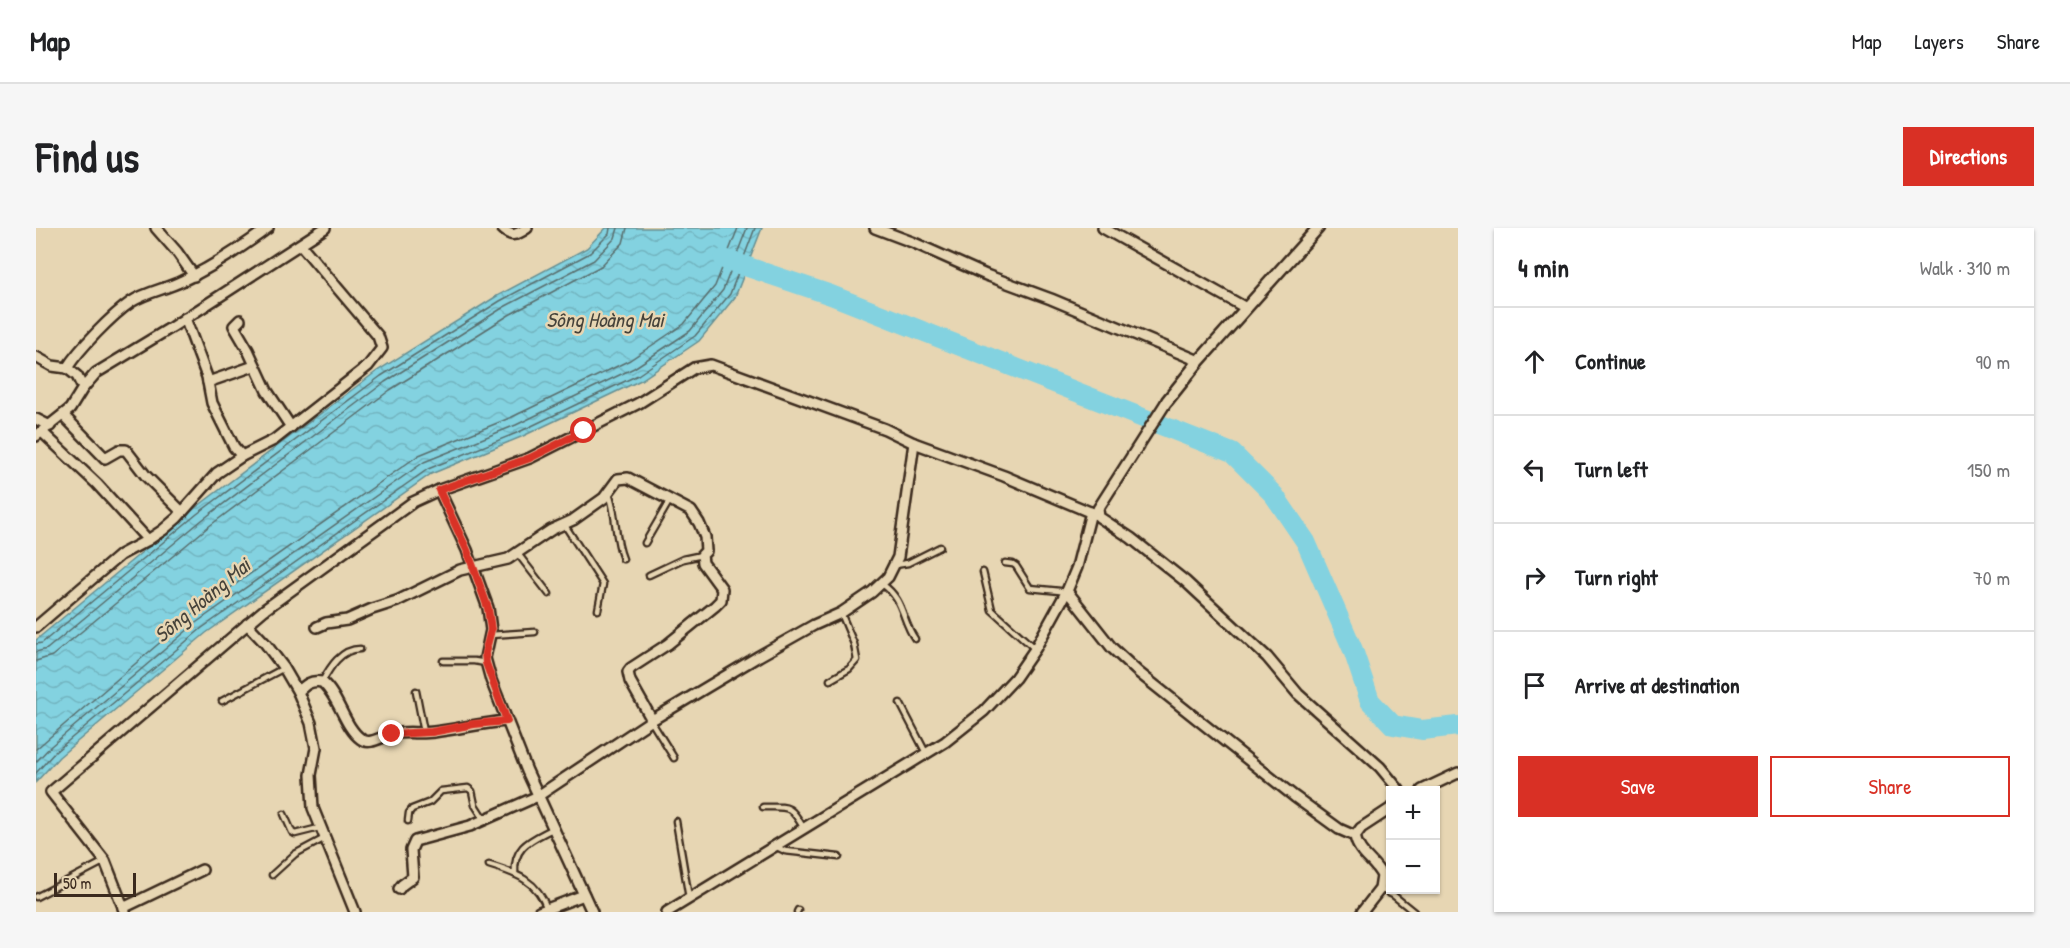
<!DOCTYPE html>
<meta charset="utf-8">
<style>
body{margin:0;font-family:"Patrick Hand",sans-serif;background:#f6f6f6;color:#202124}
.controls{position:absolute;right:18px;bottom:18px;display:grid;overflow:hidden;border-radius:0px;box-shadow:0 2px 4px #0004}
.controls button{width:54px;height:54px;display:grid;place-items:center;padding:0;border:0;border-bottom:2px solid #e0e0e0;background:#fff;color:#202124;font:30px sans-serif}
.scale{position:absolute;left:18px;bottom:15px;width:82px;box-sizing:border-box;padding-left:6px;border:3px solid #3b2a1e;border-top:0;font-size:16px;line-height:21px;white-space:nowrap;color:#3b2a1e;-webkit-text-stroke:4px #e7d6b3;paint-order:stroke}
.stop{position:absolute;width:18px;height:18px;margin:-14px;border:4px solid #d93025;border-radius:50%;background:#fff}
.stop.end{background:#d93025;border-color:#fff;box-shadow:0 2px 6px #0008}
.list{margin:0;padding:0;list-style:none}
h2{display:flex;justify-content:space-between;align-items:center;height:78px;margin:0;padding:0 24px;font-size:26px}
h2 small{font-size:20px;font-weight:400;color:#757577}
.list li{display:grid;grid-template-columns:39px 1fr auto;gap:18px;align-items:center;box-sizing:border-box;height:108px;padding:0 24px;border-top:2px solid #e0e0e0}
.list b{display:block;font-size:22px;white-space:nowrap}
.list em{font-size:20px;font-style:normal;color:#757577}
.actions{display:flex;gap:12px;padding:18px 24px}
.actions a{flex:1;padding:14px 0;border:2px solid #d93025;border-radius:0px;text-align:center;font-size:21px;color:#d93025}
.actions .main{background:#d93025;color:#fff}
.icon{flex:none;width:33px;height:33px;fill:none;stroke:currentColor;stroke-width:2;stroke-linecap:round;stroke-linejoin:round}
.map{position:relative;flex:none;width:1422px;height:684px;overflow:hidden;border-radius:0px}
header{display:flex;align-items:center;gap:36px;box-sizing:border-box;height:84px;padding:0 30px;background:#fff;border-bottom:2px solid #e0e0e0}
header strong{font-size:28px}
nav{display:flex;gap:33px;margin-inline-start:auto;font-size:21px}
.intro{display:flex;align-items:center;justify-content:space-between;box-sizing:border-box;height:144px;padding:0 36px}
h1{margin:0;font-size:42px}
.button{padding:15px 27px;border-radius:0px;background:#d93025;color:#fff;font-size:21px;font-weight:700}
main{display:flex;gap:36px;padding:0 36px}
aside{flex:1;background:#fff;border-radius:0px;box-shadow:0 2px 4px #0004}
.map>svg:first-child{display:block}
.water{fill:url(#water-waves);stroke:#668f92;stroke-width:1.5}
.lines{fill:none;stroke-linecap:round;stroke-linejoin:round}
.shore{stroke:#586d6c;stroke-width:1.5}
.river{stroke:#83d2e0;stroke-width:20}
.service-casing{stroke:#3b2a1e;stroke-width:9}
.minor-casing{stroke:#3b2a1e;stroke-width:14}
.tertiary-casing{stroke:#3b2a1e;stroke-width:15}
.service{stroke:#e7d6b3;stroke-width:4.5}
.minor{stroke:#e7d6b3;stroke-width:9}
.tertiary{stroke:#e7d6b3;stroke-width:10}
.route{stroke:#d93025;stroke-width:8}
.labels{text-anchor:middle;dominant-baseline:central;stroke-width:5;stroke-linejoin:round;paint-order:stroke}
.water-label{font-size:21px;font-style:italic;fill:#46433b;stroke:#e7d6b3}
</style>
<header>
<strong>Map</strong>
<nav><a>Map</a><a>Layers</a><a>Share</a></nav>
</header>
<div class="intro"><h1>Find us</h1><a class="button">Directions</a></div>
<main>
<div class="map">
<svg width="1422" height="684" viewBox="0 0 1422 684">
<defs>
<pattern id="water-waves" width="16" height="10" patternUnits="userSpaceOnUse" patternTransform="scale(1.5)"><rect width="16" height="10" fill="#83d2e0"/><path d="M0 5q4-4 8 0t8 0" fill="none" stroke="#72b4c0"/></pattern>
</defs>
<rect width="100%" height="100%" fill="#e7d6b3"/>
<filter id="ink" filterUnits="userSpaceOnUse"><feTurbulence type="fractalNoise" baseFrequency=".0167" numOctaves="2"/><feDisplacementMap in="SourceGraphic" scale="12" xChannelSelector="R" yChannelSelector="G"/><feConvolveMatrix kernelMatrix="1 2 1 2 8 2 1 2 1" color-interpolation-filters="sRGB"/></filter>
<g filter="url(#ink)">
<polygon class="water" points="570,0 726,0 699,69 663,113 605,152 485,209 395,246 170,405 23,529 0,554 0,412 158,281 341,143 461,68 551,20"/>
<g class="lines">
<g class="shore">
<polyline points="0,416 6,415 161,286 345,148 464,73 554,25 573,6 574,0"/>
<polyline points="0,424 11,421 166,292 349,154 468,79 558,32 579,10 582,0"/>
<polyline points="0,433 16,428 172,299 354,162 473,87 565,38 587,15 591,0"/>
<polyline points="0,521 156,387 383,227 476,189 594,132 648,96 679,58 702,0"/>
<polyline points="0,534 15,518 161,394 388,234 480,197 598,140 654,103 687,62 711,0"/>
<polyline points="0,545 19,524 166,400 392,241 483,204 602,147 659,108 694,66 719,0"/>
</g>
<polyline class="river" points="688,31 795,67 1196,225 1238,267 1270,314 1317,422 1334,473 1357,497 1386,502 1422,498"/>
<defs>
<g id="service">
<path d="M573,265C581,287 578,310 587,331"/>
<polyline points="528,296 567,356 562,382"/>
<polyline points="609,315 634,272"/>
<polyline points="482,326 513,366"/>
<polyline points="969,335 977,336 980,338 994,360 1024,363 1031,365"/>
<polyline points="859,337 872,335 904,319"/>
<polyline points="947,344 956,382 999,421"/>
<polyline points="613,347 647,331 666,327"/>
<path d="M846,356C869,372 865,391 879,411"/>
<polyline points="454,407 499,404"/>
<polyline points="407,433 438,433 450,435"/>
<polyline points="794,452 813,441 821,432 818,416 805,385"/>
<path d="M286,454C294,439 305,421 324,421"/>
<polyline points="380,463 388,504"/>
<polyline points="186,473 248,440"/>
<polyline points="864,475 890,525"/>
<polyline points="615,493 638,530"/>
<path d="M727,579C752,579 754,576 767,599"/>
<polyline points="248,586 256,604 259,606 283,600"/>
<polyline points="372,593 373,585 376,581 394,574 405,563 432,560 436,563 439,577 448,591"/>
<polyline points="640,593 653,670"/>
<polyline points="739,618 749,623 803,629"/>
<path d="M453,637C480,645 502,653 511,681"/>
<path d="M479,646C477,617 496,612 518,600"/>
<polyline points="236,647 259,626 289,610"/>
<polyline points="1344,661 1357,667 1378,684"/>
<polyline points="0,669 69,633"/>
<polyline points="761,684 762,682"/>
</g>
<g id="minor">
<polyline points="120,0 141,24 158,48"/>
<path d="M466,0C475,10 481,7 491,0"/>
<polyline points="839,0 876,14 950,47 1015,71 1163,133"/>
<polyline points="1067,0 1210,80"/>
<polyline points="149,90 171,149 176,175 198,219 206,228"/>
<polyline points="204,92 198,98 212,122 231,163 255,199"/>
<polyline points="0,129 16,138 31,140"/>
<polyline points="172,154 218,138"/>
<polyline points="47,160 60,145 136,99 289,0"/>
<polyline points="1131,173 1062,281 1063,289 1095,310 1149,353 1231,429 1262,466 1344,539 1363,562"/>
<polyline points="27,187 69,230 83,222 90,222 110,248 146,284"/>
<polyline points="0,191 14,198"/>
<polyline points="6,204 61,256 112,312"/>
<path d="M0,208L34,181L47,160L41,148L31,140C43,121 76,87 95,74C110,64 130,61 146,53C177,39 205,20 232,0"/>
<polyline points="403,262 431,322 452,380 455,402 449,430 455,452 491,543 556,684"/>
<polyline points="1031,363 1076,420 1102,444 1259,569 1303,601 1319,608"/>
<polyline points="211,396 229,415 248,440 262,464 275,495 280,520 275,547 277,580 319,684"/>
<polyline points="0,399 84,327 112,312 127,302 141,290 181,245 206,228 238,212 332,138 346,120 342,108 265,17"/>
<polyline points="281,399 290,395 311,392 336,381 361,373 424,342 472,331 515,302 537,292 568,270 582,251 592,250 655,283 663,295 669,309 670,323 666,327 667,335 686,361 685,372 679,378 632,416 595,440 592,444 594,453 616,492"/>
<path d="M262,464C269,457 274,452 286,454C303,468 308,499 325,511C334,518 346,508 356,506C369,503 384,506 398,504C422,501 446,495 471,493"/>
<polyline points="1386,562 1422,545"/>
<polyline points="363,661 366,657 377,649 375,622 379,613 434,598 502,568 616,492 723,428 778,397 805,385 836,364 852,349 862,329 878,215"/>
<polyline points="87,680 166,642"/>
<polyline points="89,684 69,633 15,564 228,382 377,274 403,262 494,230 603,175 658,140 675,137 849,201 878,215 968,248 1061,287"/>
<polyline points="503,684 548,667"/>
<polyline points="631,684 909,514 948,483 979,450 999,421 1031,363 1041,339 1055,284"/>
<path d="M1326,684L1344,661L1346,648C1339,633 1322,626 1319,608L1325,600L1354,581"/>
</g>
<polyline id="tertiary" points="1131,173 1163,133 1282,0"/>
</defs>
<use href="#service" class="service-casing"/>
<use href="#minor" class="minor-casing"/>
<use href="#tertiary" class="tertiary-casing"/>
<use href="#service" class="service"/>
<use href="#minor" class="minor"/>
<use href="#tertiary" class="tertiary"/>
</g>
</g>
<g class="lines" filter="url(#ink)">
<polyline class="route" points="356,506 396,504 438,496 471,493 450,435 449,425 455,402 452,380 431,322 403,262 494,230 548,203"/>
</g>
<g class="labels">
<g class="water-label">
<text x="569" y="91">Sông Hoàng Mai</text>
<text transform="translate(166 372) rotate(-40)">Sông Hoàng Mai</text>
</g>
</g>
</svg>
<div class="controls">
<button>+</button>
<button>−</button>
</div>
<div class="scale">50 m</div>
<div class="stop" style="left:548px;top:203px"></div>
<div class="stop end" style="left:356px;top:506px"></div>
</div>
<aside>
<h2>4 min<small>Walk · 310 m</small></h2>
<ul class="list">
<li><svg class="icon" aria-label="ahead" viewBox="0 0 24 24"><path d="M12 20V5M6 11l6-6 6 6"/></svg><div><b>Continue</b></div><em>90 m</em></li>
<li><svg class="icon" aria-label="left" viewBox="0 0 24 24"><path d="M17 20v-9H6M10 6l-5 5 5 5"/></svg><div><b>Turn left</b></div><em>150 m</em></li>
<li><svg class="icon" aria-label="right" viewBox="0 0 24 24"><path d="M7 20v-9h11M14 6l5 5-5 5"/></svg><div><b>Turn right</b></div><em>70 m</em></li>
<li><svg class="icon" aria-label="arrive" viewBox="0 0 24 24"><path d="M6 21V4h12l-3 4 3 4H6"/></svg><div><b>Arrive at destination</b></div></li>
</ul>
<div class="actions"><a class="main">Save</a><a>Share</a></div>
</aside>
</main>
